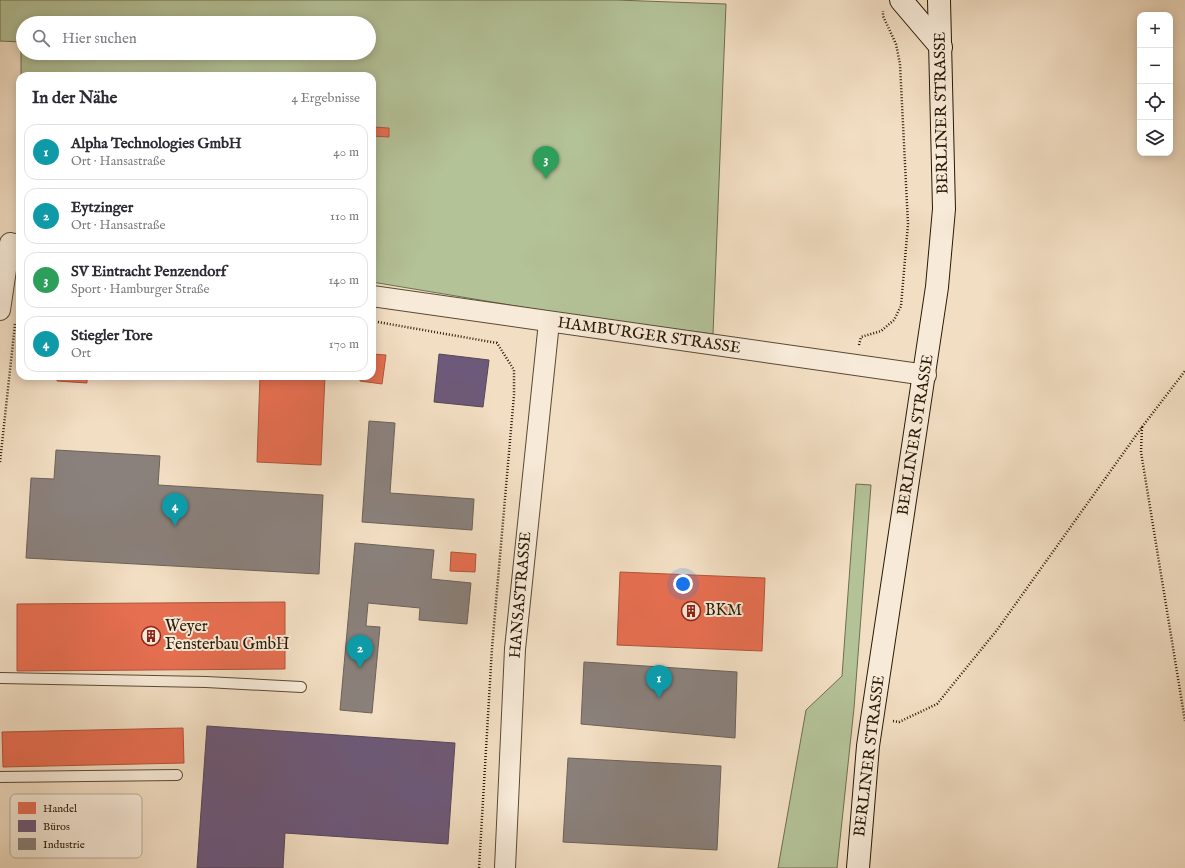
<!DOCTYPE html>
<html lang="de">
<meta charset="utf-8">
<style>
body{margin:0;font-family:"IM FELL English",serif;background:#f2f2f3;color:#2b2b33}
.controls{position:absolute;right:12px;top:12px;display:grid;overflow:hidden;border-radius:8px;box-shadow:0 2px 10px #0003}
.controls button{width:36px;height:36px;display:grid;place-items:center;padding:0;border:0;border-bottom:1px solid #e1e1e2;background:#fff;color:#2b2b33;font:20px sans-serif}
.you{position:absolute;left:683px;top:584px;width:14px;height:14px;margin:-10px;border:3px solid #fff;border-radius:50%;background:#1a73e8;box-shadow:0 0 0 6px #1a73e833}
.badge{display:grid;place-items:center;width:26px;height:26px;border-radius:50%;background:#d93025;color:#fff;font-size:13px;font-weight:700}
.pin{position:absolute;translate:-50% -33px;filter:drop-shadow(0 1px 2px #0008)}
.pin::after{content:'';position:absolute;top:21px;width:14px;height:12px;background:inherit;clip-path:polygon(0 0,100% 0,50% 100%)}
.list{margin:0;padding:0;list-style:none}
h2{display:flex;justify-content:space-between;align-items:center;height:52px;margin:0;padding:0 16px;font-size:17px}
h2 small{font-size:13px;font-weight:400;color:#7c7c81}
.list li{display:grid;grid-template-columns:26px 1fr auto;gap:12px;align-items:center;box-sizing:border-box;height:56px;margin:0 8px 8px;padding:0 8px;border:1px solid #e1e1e2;border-radius:12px}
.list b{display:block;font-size:15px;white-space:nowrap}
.list p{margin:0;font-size:13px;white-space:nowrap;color:#7c7c81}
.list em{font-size:13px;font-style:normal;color:#7c7c81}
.icon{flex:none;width:22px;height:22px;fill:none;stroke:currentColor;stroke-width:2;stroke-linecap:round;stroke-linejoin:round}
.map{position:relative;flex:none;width:1185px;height:868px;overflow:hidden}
.search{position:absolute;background:#fff;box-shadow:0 2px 10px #0003;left:16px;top:16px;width:360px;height:44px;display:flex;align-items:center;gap:10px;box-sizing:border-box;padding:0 14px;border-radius:22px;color:#7c7c81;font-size:15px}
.panel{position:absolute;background:#fff;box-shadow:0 2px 10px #0003;left:16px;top:72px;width:360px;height:308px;border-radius:12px}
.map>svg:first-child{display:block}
.green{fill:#b4c298;stroke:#6e6e4e;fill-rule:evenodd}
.shops{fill:#e76f51;stroke:#ae553a}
.offices{fill:#6d597a;stroke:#584656}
.industry{fill:#8a817c;stroke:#6d6258}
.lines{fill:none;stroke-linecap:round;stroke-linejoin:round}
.lane-casing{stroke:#5a4a33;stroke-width:12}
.street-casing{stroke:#5a4a33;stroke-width:22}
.secondary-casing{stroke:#281903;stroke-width:24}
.path{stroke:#281903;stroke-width:2.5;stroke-dasharray:1 2;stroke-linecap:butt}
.lane{stroke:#f7ead8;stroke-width:10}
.street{stroke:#f7ead8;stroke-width:20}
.secondary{stroke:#f7ead8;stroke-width:22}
.labels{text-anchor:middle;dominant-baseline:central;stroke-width:4;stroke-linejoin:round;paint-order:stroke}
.street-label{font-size:16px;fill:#281903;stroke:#f7ead8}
.poi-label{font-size:16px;fill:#281903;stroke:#f7ead8;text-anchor:start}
.key{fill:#f7ead8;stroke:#b9ab98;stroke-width:1}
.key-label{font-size:11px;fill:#281903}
</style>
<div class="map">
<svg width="1185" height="868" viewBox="0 0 1185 868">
<rect width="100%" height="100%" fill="#f2dec3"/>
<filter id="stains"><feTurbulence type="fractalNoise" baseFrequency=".005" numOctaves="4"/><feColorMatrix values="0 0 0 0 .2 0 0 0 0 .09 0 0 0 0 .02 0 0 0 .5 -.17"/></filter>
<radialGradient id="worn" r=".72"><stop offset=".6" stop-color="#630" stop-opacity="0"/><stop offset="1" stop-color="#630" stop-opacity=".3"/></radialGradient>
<g class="green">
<path d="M0,0H616L726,4L713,334L582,317L372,282V76H21V42L0,41ZM23,23H369V53H23Z"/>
<polygon points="856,484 871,485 854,708 837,868 778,868 806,710 842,676"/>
</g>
<g class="shops">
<polygon points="372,127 389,128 389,137 372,136"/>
<polygon points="372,354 386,355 382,384 360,381 360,376 372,376"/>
<polygon points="58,376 87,376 87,383 57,381"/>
<polygon points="260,376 325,376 321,465 257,462"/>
<polygon points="451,552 476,554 475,572 450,571"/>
<polygon points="620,572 765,578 762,651 617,645"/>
<polygon points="285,602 285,669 17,671 17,604"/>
<polygon points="183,728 184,763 3,767 2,732"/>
</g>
<g class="offices">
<polygon points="439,354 489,360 483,407 434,402"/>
<polygon points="207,726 455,743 448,844 285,833 283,868 197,868"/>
</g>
<g class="industry">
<polygon points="369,421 395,423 390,493 474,499 472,530 362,522"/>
<polygon points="56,450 160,456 158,485 323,495 319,574 26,558 31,478 54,479"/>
<polygon points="355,543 434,550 431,579 471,583 467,624 419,620 420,608 368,603 366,626 380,627 372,713 340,710"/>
<polygon points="584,662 737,672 735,738 581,724"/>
<polygon points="568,758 721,766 717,850 563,842"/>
</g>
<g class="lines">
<defs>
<g id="lane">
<polyline points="0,678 206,682 301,687"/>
<polyline points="0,777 177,775"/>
</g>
<g id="street">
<polyline points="372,296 926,375"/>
<polyline points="0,310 10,243 20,245"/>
<polyline points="505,868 515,649 549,322"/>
</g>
<g id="secondary">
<polyline points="901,0 941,47"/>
<polyline points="858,868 868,746 937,287 944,209 939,0"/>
</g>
</defs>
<use href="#lane" class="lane-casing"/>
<use href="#street" class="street-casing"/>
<use href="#secondary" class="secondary-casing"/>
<g class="path">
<polyline points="372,321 497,343 514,370 514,395 492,648 479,868"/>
<polyline points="859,345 861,337 881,331 894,320 901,306 908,224 900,64 896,44 883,16 883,11"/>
<polyline points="1142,427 1141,452 1185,721"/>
<polyline points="0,462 15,324"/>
<polyline points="893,721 899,722 937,704 997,630 1142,427 1185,371"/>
</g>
<use href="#lane" class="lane"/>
<use href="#street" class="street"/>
<use href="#secondary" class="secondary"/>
</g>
<defs>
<symbol id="building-ring" viewBox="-11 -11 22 22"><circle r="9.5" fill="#f7ead8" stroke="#8f2418" stroke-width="1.5"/><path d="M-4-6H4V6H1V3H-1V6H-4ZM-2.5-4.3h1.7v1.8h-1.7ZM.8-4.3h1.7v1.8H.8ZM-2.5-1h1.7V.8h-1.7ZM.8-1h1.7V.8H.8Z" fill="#8f2418"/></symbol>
</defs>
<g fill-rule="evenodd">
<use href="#building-ring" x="680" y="600" width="22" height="22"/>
<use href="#building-ring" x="140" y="625" width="22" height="22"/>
</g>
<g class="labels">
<g class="street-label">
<text transform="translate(942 113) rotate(-91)">BERLINER STRASSE</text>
<text transform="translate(649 336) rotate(8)">HAMBURGER STRASSE</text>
<text transform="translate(916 435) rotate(-81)">BERLINER STRASSE</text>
<text transform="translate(521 595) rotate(-85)">HANSASTRASSE</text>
<text transform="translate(870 756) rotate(-83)">BERLINER STRASSE</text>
</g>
<g class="poi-label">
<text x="705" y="611">BKM</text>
<text x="165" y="627">Weyer<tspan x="165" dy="18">Fensterbau GmbH</tspan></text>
</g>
</g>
<rect x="10" y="794" width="132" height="64" rx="6" class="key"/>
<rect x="18" y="802" width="18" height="12" fill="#e76f51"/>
<rect x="18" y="820" width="18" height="12" fill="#6d597a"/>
<rect x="18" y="838" width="18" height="12" fill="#8a817c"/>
<g class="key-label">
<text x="43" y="812">Handel</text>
<text x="43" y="830">Büros</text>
<text x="43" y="848">Industrie</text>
</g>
<rect width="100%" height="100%" filter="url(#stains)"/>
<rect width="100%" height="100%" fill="url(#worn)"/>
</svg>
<div class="controls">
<button>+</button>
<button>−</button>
<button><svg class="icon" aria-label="locate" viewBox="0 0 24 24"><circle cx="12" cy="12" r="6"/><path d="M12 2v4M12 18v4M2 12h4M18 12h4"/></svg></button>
<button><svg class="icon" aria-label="layers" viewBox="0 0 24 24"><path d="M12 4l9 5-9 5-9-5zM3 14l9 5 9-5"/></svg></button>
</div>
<div class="you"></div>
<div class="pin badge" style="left:659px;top:698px;background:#0f9aa8">1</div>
<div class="pin badge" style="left:360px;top:668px;background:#0f9aa8">2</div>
<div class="pin badge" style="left:546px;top:179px;background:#2e9e5b">3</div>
<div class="pin badge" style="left:175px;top:526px;background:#0f9aa8">4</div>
<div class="search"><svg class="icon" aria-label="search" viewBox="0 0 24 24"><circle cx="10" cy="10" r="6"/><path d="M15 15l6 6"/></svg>Hier suchen</div>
<section class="panel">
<h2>In der Nähe<small>4 Ergebnisse</small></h2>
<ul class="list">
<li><span class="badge" style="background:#0f9aa8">1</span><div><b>Alpha Technologies GmbH</b><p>Ort · Hansastraße</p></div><em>40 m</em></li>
<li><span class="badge" style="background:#0f9aa8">2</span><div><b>Eytzinger</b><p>Ort · Hansastraße</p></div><em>110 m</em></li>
<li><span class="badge" style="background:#2e9e5b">3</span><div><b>SV Eintracht Penzendorf</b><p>Sport · Hamburger Straße</p></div><em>140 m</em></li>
<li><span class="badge" style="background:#0f9aa8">4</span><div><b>Stiegler Tore</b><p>Ort</p></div><em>170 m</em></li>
</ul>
</section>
</div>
